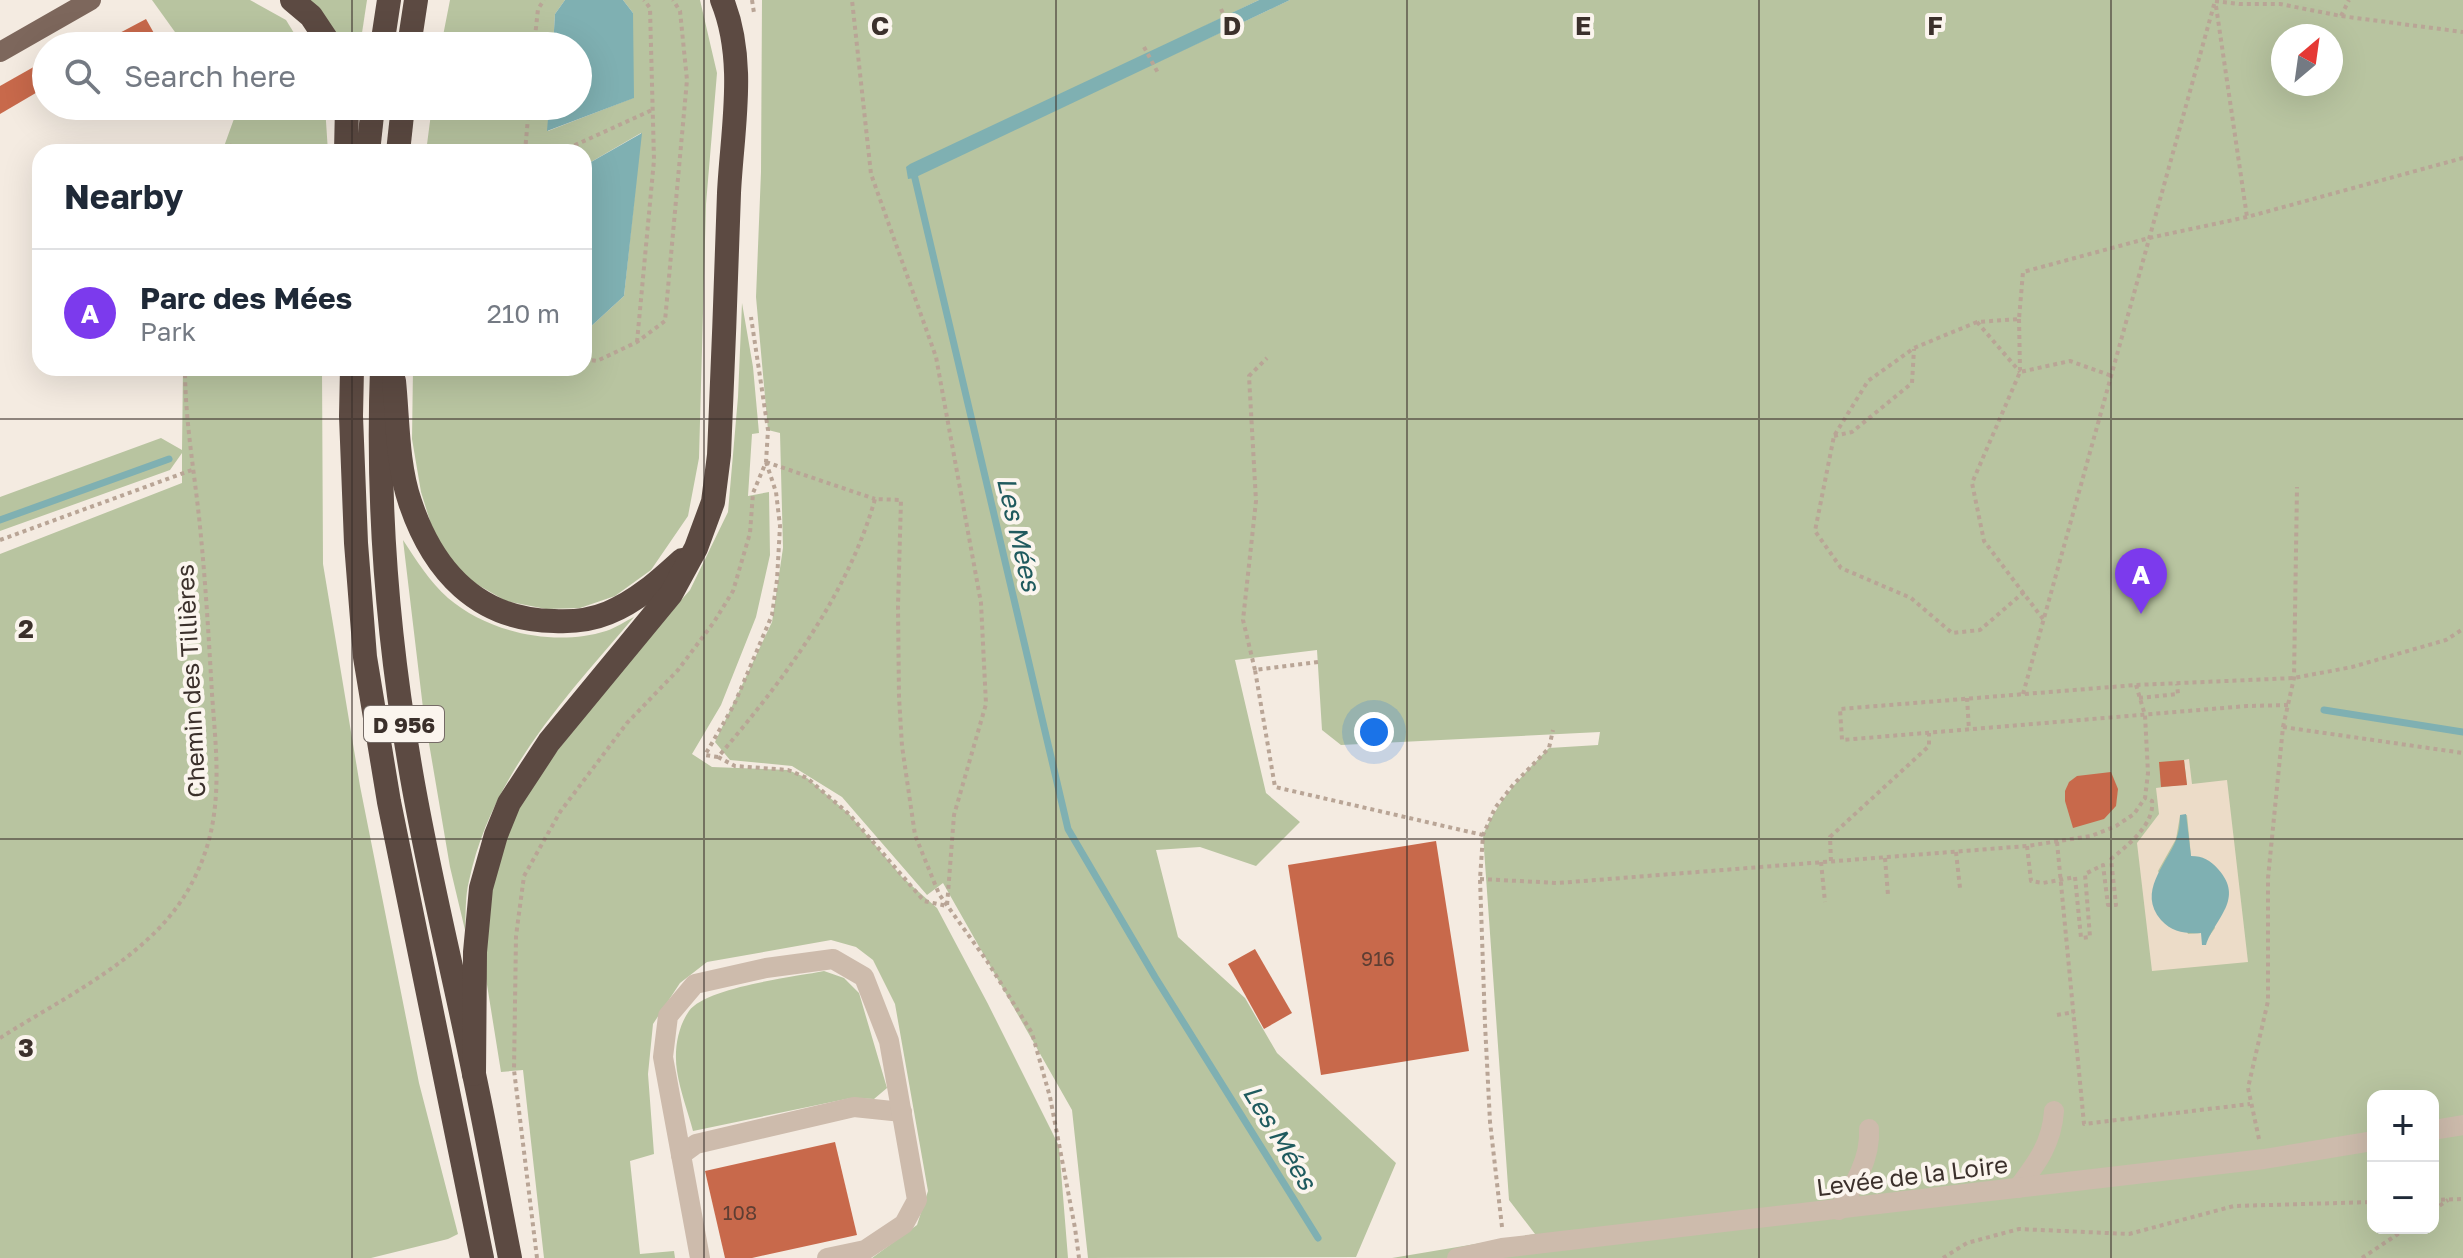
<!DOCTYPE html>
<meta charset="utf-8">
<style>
body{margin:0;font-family:"Golos Text",sans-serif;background:#f6f6f7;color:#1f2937}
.controls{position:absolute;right:24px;bottom:24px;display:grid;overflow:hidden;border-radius:16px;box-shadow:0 8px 32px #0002}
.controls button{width:72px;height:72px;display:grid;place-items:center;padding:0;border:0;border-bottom:2px solid #e0e1e3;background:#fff;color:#1f2937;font:40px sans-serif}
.compass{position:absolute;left:2271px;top:24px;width:72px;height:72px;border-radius:50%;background:#fff;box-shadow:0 8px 32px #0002;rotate:29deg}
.you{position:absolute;left:1374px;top:732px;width:28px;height:28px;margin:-20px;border:6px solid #fff;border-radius:50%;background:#1a73e8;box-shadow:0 0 0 12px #1a73e833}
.badge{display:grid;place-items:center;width:52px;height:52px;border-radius:50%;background:#7c3aed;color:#fff;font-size:26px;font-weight:700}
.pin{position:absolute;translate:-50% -66px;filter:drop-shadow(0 2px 4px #0008)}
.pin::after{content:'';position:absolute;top:42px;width:28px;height:24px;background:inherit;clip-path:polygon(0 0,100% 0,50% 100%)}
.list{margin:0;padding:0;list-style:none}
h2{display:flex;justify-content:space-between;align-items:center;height:104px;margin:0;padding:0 32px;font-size:34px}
h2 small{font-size:26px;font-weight:400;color:#747a83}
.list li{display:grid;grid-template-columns:52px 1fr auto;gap:24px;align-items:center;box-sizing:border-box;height:128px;padding:0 32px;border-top:2px solid #e0e1e3}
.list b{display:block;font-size:30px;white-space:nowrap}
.list p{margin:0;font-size:26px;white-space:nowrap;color:#747a83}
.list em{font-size:26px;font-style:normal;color:#747a83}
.icon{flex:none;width:44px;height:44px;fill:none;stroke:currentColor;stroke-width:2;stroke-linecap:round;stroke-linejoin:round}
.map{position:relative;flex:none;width:2463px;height:1258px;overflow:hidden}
.search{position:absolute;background:#fff;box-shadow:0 8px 32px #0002;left:32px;top:32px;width:560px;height:88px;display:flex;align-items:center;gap:20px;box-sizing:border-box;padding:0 28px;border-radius:44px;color:#747a83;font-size:30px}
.panel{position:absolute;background:#fff;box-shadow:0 8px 32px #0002;left:32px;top:144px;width:560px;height:232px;border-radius:24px}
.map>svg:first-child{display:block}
.green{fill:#b8c4a0;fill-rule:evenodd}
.plaza{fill:#ecdcc8;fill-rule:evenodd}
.water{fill:#7fb0b2}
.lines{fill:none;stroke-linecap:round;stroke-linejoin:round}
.stream{stroke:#7fb0b2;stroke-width:7}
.building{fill:#c8694b}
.path{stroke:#b9a596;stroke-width:4;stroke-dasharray:4 4;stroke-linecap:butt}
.minor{stroke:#cdbbac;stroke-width:20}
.major{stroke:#7d675c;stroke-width:20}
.highway{stroke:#5c4a42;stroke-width:24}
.grid{fill:none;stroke:#3b302b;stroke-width:2;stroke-opacity:0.55}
.labels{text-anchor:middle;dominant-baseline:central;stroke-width:8;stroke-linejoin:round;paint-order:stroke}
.number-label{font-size:20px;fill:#5e3e33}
.shield{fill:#fbf5ee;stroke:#756b66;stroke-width:2}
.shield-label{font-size:22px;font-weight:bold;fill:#3b302b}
.street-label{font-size:24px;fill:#3b302b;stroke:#fbf5ee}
.water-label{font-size:26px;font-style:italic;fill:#1f5a5e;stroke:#fbf5ee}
.grid-label{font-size:26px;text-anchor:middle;font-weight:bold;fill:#3b302b;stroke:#fbf5ee;stroke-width:8;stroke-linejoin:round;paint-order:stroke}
</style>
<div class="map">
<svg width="2463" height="1258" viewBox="0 0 2463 1258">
<rect width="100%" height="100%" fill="#f4ebe1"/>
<g class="green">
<polygon points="152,0 250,0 286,20 302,46 185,46"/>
<polygon points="304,0 367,0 360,46 342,46"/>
<polygon points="450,0 565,0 555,14 553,46 441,46"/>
<polygon points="623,0 700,0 717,73 706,204 699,458 688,516 651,570 615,596 580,608 546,609 506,601 471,581 438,547 421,492 412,439 413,368 584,368 584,330 587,330 624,296 641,133 584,166 584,152 426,152 432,106 549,106 548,131 633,98 633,13"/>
<path d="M762,0H1259L1205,26L1125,77L1290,0H2463V1258H1392L1535,1234L1509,1200L1483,835C1500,797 1521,777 1549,748L1598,745L1600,732L1341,745L1322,730L1317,650L1235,660L1266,793L1300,822L1256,866L1200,847L1156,850L1178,937L1245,998L1277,1053L1396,1163L1356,1257L1088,1258L1072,1110L943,883L927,895L842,797L792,766L730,760L715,742L772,622L783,548L780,433L768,430L756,297L761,172ZM2283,36H2331V84H2283ZM2373,1096H2433V1228H2373Z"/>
<polygon points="228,106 325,106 328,152 222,152 235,116"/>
<polygon points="742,303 753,367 759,433 752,434 748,496 769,492 770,555 756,617 721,705 692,754 712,767 788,770 807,778 849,814 902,877 937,908 988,1004 1059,1146 1068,1258 872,1258 917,1225 928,1191 895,1004 873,960 856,947 831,940 707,962 680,983 653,1024 648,1074 654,1154 630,1161 640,1254 674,1251 675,1258 544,1258 523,1070 501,1072 484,966 491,881 519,800 624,665 690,590 728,512 738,397"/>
<polygon points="183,368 322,368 323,564 360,786 419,1083 458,1234 448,1239 371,1258 0,1258 0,554 182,483 182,453 170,470 0,531 0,497 161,438 182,450"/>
<path d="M403,540C416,560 430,582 448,598C489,633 555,647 606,631C616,628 625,621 634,617C567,696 491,775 469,881C465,896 466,914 465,930L450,867L423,708Z"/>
<path d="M824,971L844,978L859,993L887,1088L874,1099L851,1098L693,1131C688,1112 680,1091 677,1071C674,1052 677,1028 689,1011C706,987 794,977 824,971Z"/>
</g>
<path class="plaza" d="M2189,759L2192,784L2227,780L2248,962L2152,971L2137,843L2159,814L2156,788L2187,784L2184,760ZM2187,815L2191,856L2215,928L2210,935L2201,933L2188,934L2158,871L2176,839L2180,816Z"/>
<g class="water">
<polygon points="565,0 623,0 633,13 634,98 547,131 549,106 578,106 578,46 553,46 555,14"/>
<polygon points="1259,0 1290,0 914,178 908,179 906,167 910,164"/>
<polygon points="642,133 624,296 587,330 584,330 584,166"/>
<path d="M2186,814L2191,856C2203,856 2210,860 2218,869C2245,899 2215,918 2206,945H2202L2201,933C2185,934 2172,932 2161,920C2137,892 2166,865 2176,840C2179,832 2180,824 2180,815Z"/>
</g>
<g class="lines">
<g class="stream">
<polyline points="913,170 1068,829 1155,977 1318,1238"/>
<polyline points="0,520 169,459"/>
<polyline points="2324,710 2463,732"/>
</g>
</g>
<g class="building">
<polygon points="146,19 155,35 150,38 154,46 95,46"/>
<polygon points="46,60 46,87 0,114 0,86"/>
<polygon points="2184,760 2187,785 2161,787 2159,762"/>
<polygon points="2111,772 2118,789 2116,806 2104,819 2073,828 2065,801 2065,791 2069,782 2077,776"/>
<polygon points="1436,841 1469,1051 1321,1075 1288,865"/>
<polygon points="1255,949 1292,1013 1264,1029 1228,964"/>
<polygon points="835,1142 857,1235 752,1258 725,1258 705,1171"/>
</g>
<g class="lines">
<g class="path">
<polyline points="752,0 754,13"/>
<polyline points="2215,1 2239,4 2280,4 2341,16 2463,32"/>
<polyline points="2216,6 2247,217"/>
<polyline points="1221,9 1233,35"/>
<polyline points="2341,16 2349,0"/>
<polyline points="534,46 538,9 544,0"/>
<polyline points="1144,47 1158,73"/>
<polyline points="230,152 232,144"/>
<polyline points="525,152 529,106"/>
<polyline points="560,152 652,110"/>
<polyline points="2019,319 2020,370"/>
<polyline points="1977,322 2020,372"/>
<polyline points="637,342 654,160 650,8 644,0"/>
<polyline points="584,359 597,361 637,342 665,321 687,80 680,11 673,0"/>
<polyline points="1834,436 1852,432 1912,383 1914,349"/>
<path d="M766,462L776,492L780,526L777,580L772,615L734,705L705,755L718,757C782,682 848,595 875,499L901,500L898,606L899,697L902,746L915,835L939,894L987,961L1032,1033L1050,1097L1075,1228L1079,1258"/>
<polyline points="766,462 875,499"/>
<polyline points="0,540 192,470"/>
<polyline points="2024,592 1980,630 1952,633 1911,598 1841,568 1815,531 1834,436 1868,381 1914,348 1977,322 2019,319 2023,272 2149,238 2247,217 2463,158"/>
<polyline points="2043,619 1984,541 1972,483 2020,372 2070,361 2112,376"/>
<polyline points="1318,662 1255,670 1275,787 1483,835"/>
<polyline points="1255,670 1243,620 1256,501 1249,376 1267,358"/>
<polyline points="2023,694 2215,1"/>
<polyline points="1967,698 1969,730"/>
<polyline points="2139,698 2178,694 2177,684"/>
<polyline points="2288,705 2247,706 1842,740 1840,709 2136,685 2294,678 2352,667 2446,640 2463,629"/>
<polyline points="2283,727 2463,753"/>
<polyline points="718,757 735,766 788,770 807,778 849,814 924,901 947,906 954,815 986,704 981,603 936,357 871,174 852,0"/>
<polyline points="2057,842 2084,1124 2250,1104"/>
<path d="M2027,846L2031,881L2043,883L2075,877L2081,938L2090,937L2085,874L2103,865L2108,905H2116L2111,859C2127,846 2155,824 2152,801L2145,798"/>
<polyline points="1956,852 1960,888"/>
<polyline points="1885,858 1888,895"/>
<polyline points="1831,861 1830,837 1929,746 1929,733"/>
<polyline points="1821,862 1825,902"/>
<polyline points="1480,879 1558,883 2027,846 2091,836 2116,826 2134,814 2145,798 2148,773 2145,715 2136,685"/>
<polyline points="2057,1015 2074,1012"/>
<path d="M0,1038C55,1003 119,972 163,924C189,896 207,858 213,821C220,779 215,736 212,694C209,642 206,589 201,537C196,480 185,425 185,368"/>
<polyline points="2259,1139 2248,1088 2268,1001 2268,878 2283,727 2294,678 2297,487"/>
<polyline points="2433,1200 2463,1199"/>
<polyline points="2433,1210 2448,1200"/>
<polyline points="1502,1227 1490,1122 1485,1024 1480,879 1483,835 1495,808 1513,785 1549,748 1553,730"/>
<polyline points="537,1258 514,1070 516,936 524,876 560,812 627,723 678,670 714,622 733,591 750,533 753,493 766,462 768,430 751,317"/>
<polyline points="1943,1258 1967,1243 2019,1229 2129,1234 2234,1206 2373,1202"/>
<polyline points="2362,1258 2407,1228"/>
</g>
<g class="minor">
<polyline points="2433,1130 2463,1125"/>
<polyline points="681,1155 696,1144 854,1107 902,1112"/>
<path d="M2018,1188C2037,1163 2052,1143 2054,1111"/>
<path d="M1839,1210C1854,1186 1871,1158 1869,1129"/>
<polyline points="700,1258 663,1057 668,1016 695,984 766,968 833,959 864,977 889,1041 917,1200 904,1224 865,1250 827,1258"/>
<polyline points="1457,1258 1502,1248 2264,1159 2373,1141"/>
</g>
<polyline class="major" points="0,52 91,0"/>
<g class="highway">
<polyline points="292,0 311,16 331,46"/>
<polyline points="382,46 389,0"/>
<polyline points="409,46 416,0"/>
<polyline points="346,152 347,106"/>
<polyline points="368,152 373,106"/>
<polyline points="398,152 403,106"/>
<polyline points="352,368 351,416 356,543 365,657 389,802 482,1258"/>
<path d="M382,368C377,499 387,631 409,760C426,865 453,969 474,1074C487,1135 498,1197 510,1258"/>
<path d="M394,381C398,420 397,464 410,502C433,571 478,620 554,621C572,622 591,620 608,613C637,601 659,581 682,560"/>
<path d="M474,1074L475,952L481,888L496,835L509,803L549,742L671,594L696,548L713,502L719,455C723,368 726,280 729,193C732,130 747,61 722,0"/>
</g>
</g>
<path class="grid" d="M352,0V46M704,0V1258M1056,0V1258M1407,0V1258M1759,0V1258M2111,0V1258M352,106V152M352,368V1258M0,419H2463M0,839H2463"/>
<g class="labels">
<g class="number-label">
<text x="1378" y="958">916</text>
<text x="740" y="1212">108</text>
</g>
<rect class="shield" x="364" y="706" width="80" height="36" rx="6"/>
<g class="shield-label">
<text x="404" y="724">D 956</text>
</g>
<g class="street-label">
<text transform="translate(190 681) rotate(-93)">Chemin des Tillières</text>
<text transform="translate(1912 1175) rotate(-7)">Levée de la Loire</text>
</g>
<g class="water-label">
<text transform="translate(1019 534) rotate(77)">Les Mées</text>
<text transform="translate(1280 1137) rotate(59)">Les Mées</text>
</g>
</g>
<g class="grid-label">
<text x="880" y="35">C</text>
<text x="1232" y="35">D</text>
<text x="1583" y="35">E</text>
<text x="1935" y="35">F</text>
<text x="26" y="638">2</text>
<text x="26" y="1057">3</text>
</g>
</svg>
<div class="controls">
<button>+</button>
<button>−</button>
</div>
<svg class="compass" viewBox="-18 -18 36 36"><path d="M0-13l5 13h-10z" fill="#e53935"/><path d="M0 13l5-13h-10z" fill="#747a83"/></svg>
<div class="you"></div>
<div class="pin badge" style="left:2141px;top:614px">A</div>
<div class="search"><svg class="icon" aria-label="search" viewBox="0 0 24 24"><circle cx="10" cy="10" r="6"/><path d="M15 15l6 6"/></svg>Search here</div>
<section class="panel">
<h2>Nearby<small></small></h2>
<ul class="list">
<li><span class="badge">A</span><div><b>Parc des Mées</b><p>Park</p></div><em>210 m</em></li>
</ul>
</section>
</div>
